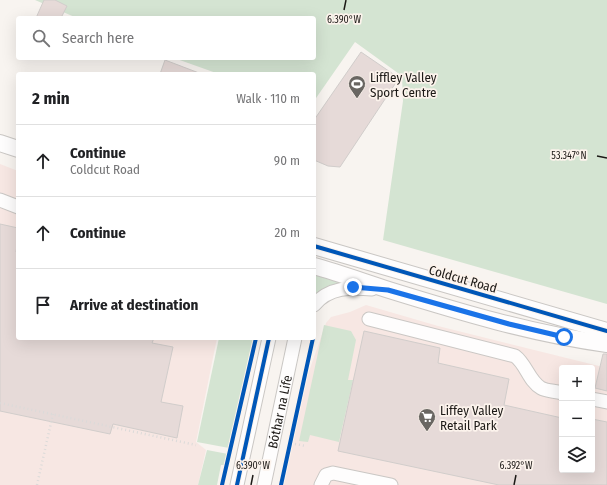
<!DOCTYPE html>
<meta charset="utf-8">
<style>
body{margin:0;font-family:"Fira Sans Condensed",sans-serif;background:#f2f2f2;color:#202124}
.controls{position:absolute;right:12px;bottom:12px;display:grid;overflow:hidden;border-radius:4px;box-shadow:0 4px 16px #0002}
.controls button{width:36px;height:36px;display:grid;place-items:center;padding:0;border:0;border-bottom:1px solid #e0e0e0;background:#fff;color:#202124;font:20px sans-serif}
.stop{position:absolute;width:12px;height:12px;margin:-9px;border:3px solid #1a73e8;border-radius:50%;background:#fff}
.stop.end{background:#1a73e8;border-color:#fff;box-shadow:0 1px 4px #0008}
.list{margin:0;padding:0;list-style:none}
h2{display:flex;justify-content:space-between;align-items:center;height:52px;margin:0;padding:0 16px;font-size:17px}
h2 small{font-size:13px;font-weight:400;color:#757577}
.list li{display:grid;grid-template-columns:26px 1fr auto;gap:12px;align-items:center;box-sizing:border-box;height:72px;padding:0 16px;border-top:1px solid #e0e0e0}
.list b{display:block;font-size:15px;white-space:nowrap}
.list p{margin:0;font-size:13px;white-space:nowrap;color:#757577}
.list em{font-size:13px;font-style:normal;color:#757577}
.icon{flex:none;width:22px;height:22px;fill:none;stroke:currentColor;stroke-width:2;stroke-linecap:round;stroke-linejoin:round}
.map{position:relative;flex:none;width:607px;height:485px;overflow:hidden}
.search{position:absolute;background:#fff;box-shadow:0 4px 16px #0002;left:16px;top:16px;width:300px;height:44px;display:flex;align-items:center;gap:10px;box-sizing:border-box;padding:0 14px;border-radius:4px;color:#757577;font-size:15px}
.panel{position:absolute;background:#fff;box-shadow:0 4px 16px #0002;left:16px;top:72px;width:300px;height:268px;border-radius:4px}
.map>svg:first-child{display:block}
.commercial{fill:#f7e7e3;fill-rule:evenodd}
.green{fill:#d4e4d2}
.building{fill:#e6dad8;stroke:#d1cdcb}
.lines{fill:none;stroke-linecap:round;stroke-linejoin:round}
.minor-casing{stroke:#cac7c4;stroke-width:15}
.major-casing{stroke:#cac7c4;stroke-width:18}
.path{stroke:#dbdad9;stroke-width:2.5;stroke-dasharray:1 3;stroke-linecap:butt}
.minor{stroke:#fefdfd;stroke-width:13}
.major{stroke:#fefdfd;stroke-width:16}
.cycleway-casing{stroke:#fcf3ec;stroke-width:6}
.cycleway{stroke:#0057b8;stroke-width:4}
.route{stroke:#1a73e8;stroke-width:5}
.ticks{fill:none;stroke:#1c1916;stroke-width:1.5}
.labels{text-anchor:middle;dominant-baseline:central;stroke-width:3.5;stroke-linejoin:round;paint-order:stroke}
.poi-label{font-size:13px;fill:#1c1916;stroke:#fcf3ec;text-anchor:start}
.street-label{font-size:13px;fill:#1c1916;stroke:#fcf3ec}
.ticks-label{font-size:10px;text-anchor:middle;fill:#1c1916;stroke:#fcf3ec;stroke-width:3.5;stroke-linejoin:round;paint-order:stroke}
</style>
<div class="map">
<svg width="607" height="485" viewBox="0 0 607 485">
<rect width="100%" height="100%" fill="#f8f4f0"/>
<g class="commercial">
<polygon points="0,164 18,171 18,338 217,338 196,442 206,450 198,485 0,485"/>
<path d="M366,305L438,326L607,368V485H282L301,394L326,323L331,317L350,312ZM562,368H592V470H562Z"/>
</g>
<g class="green">
<polygon points="35,0 607,0 607,304 383,240 403,101 402,76 355,42 314,101 314,74 219,74 174,58 314,58 314,18 77,18"/>
<polygon points="315,271 344,281 325,288 314,296"/>
<polygon points="324,325 351,331 356,340 348,380 353,380 339,442 310,435 308,442 299,441"/>
<polygon points="219,338 253,338 229,448 197,442"/>
<polygon points="207,450 228,454 226,465 221,465 217,485 198,485"/>
</g>
<g class="building">
<polygon points="44,0 55,0 67,6 61,18 36,18"/>
<polygon points="361,52 399,78 340,167 328,166 314,160 314,120"/>
<polygon points="165,60 199,73 199,74 160,74"/>
<polygon points="0,224 18,228 18,240 16,252 18,253 18,338 154,338 152,343 173,347 161,402 183,406 177,438 113,424 110,434 0,411"/>
<polygon points="364,331 440,348 438,363 509,379 504,405 562,418 562,470 592,470 592,419 607,422 607,485 499,485 338,451"/>
<polygon points="603,354 607,354 607,391 595,388"/>
</g>
<g class="lines">
<defs>
<g id="minor">
<polyline points="0,200 18,207"/>
<path d="M314,305C329,287 351,287 372,289"/>
<path d="M369,319L515,356C526,364 529,381 541,388C546,391 555,391 562,393"/>
<polyline points="592,399 607,402"/>
<polyline points="237,485 269,338"/>
<path id="s1" d="M264,485L295,338"/>
<polyline points="321,485 326,475 333,473 391,485"/>
</g>
<g id="major">
<polyline points="0,143 18,149"/>
<polyline points="314,246 607,331"/>
<path d="M314,266C339,273 364,282 389,290C460,312 533,334 607,344"/>
</g>
</defs>
<use href="#minor" class="minor-casing"/>
<use href="#major" class="major-casing"/>
<g class="path">
<polyline points="0,403 196,445"/>
<polyline points="295,444 306,446"/>
<polyline points="37,485 53,414"/>
</g>
<use href="#minor" class="minor"/>
<use href="#major" class="major"/>
<defs>
<g id="cycleway">
<polyline points="314,246 607,331"/>
<polyline points="222,485 256,338"/>
<polyline points="237,485 269,338"/>
<polyline points="281,485 313,338"/>
</g>
</defs>
<use href="#cycleway" class="cycleway-casing"/>
<use href="#cycleway" class="cycleway"/>
</g>
<g class="lines">
<polyline class="route" points="353,287 388,290 509,324 564,337"/>
</g>
<path class="ticks" d="M344,10L346,0M597,156L607,158M251,485L253,475M514,485L516,475"/>
<defs>
<symbol id="stadium-pin" viewBox="-11 -11 22 30"><path d="M0 17L-7.5 6A9.5 9.5 0 1 1 7.5 6Z" fill="#696662" stroke="#fcf3ec"/><path d="M0-5a6.5 5 0 1 0 0 10a6.5 5 0 1 0 0-10ZM-3.5-1.8h7v3.6h-7Z" fill="#fff"/></symbol>
<symbol id="supermarket-pin" viewBox="-11 -11 22 30"><path d="M0 17L-7.5 6A9.5 9.5 0 1 1 7.5 6Z" fill="#696662" stroke="#fcf3ec"/><path d="M-6-5.5h2.5l.6 2H6L4.5 2H-2.5L-4.4-4H-6ZM-1.5 3.2a1.3 1.3 0 1 0 .1 0ZM3 3.2a1.3 1.3 0 1 0 .1 0Z" fill="#fff"/></symbol>
</defs>
<g fill-rule="evenodd">
<use href="#stadium-pin" x="347" y="74" width="20" height="27"/>
<use href="#supermarket-pin" x="417" y="407" width="20" height="27"/>
</g>
<g class="labels">
<g class="poi-label">
<text x="370" y="77">Liffley Valley<tspan x="370" dy="15">Sport Centre</tspan></text>
<text x="440" y="410">Liffey Valley<tspan x="440" dy="15">Retail Park</tspan></text>
</g>
<g class="street-label">
<text transform="translate(463 279) rotate(16)">Coldcut Road</text>
<text stroke="none"><textPath href="#s1" startOffset="75">Bóthar na Life</textPath></text>
</g>
</g>
<g class="ticks-label">
<text x="344" y="23">6.390°W</text>
<text x="569" y="159">53.347°N</text>
<text x="253" y="469">6.390°W</text>
<text x="516" y="469">6.392°W</text>
</g>
</svg>
<div class="controls">
<button>+</button>
<button>−</button>
<button><svg class="icon" aria-label="layers" viewBox="0 0 24 24"><path d="M12 4l9 5-9 5-9-5zM3 14l9 5 9-5"/></svg></button>
</div>
<div class="stop" style="left:564px;top:337px"></div>
<div class="stop end" style="left:353px;top:287px"></div>
<div class="search"><svg class="icon" aria-label="search" viewBox="0 0 24 24"><circle cx="10" cy="10" r="6"/><path d="M15 15l6 6"/></svg>Search here</div>
<section class="panel">
<h2>2 min<small>Walk · 110 m</small></h2>
<ul class="list">
<li><svg class="icon" aria-label="ahead" viewBox="0 0 24 24"><path d="M12 20V5M6 11l6-6 6 6"/></svg><div><b>Continue</b><p>Coldcut Road</p></div><em>90 m</em></li>
<li><svg class="icon" aria-label="ahead" viewBox="0 0 24 24"><path d="M12 20V5M6 11l6-6 6 6"/></svg><div><b>Continue</b></div><em>20 m</em></li>
<li><svg class="icon" aria-label="arrive" viewBox="0 0 24 24"><path d="M6 21V4h12l-3 4 3 4H6"/></svg><div><b>Arrive at destination</b></div></li>
</ul>
</section>
</div>
